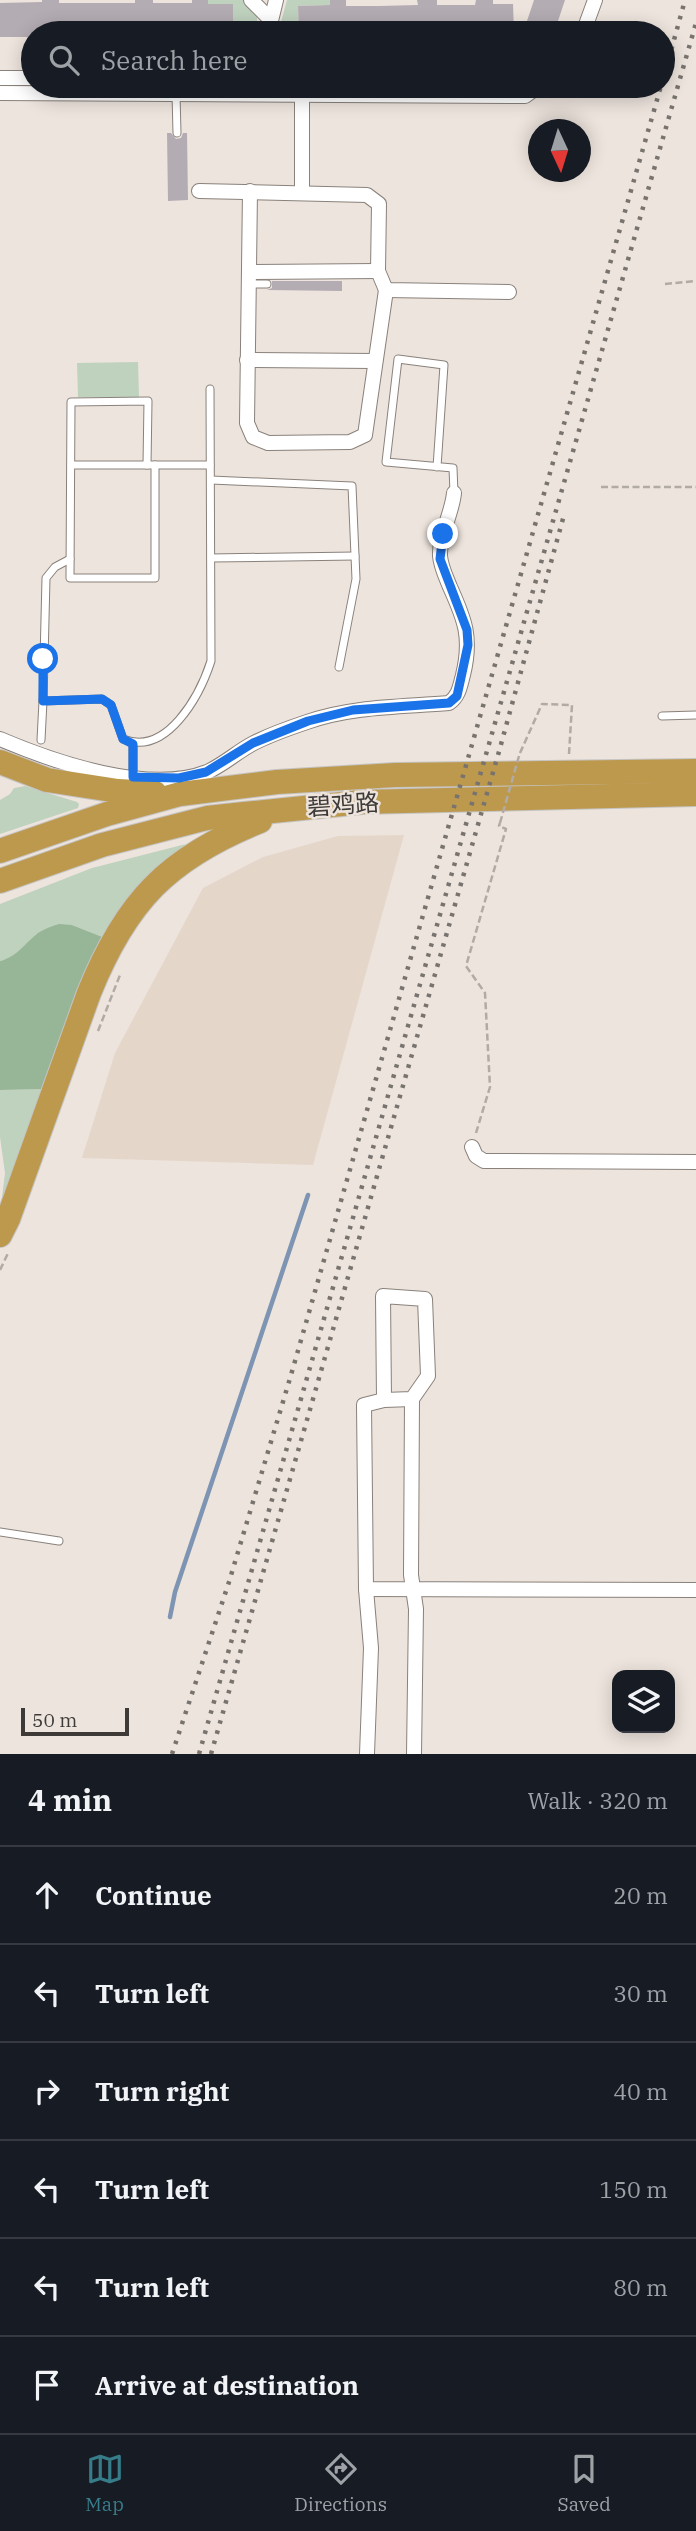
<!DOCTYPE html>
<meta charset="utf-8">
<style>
body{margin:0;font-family:"IBM Plex Serif","Noto Sans SC",serif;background:#242831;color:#f1f3f6}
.controls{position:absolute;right:21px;bottom:21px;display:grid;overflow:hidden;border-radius:14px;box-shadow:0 4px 18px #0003}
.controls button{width:63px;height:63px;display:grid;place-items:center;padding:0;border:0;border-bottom:2px solid #363941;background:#171b24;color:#f1f3f6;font:35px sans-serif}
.compass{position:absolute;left:528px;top:119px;width:63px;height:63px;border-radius:50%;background:#171b24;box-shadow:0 4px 18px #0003;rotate:176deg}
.scale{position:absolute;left:21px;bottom:18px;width:108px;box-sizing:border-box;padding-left:7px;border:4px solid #3d3a37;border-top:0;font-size:19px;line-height:24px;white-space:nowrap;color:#3d3a37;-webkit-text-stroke:5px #ede4dd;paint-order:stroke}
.stop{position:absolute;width:21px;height:21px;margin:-16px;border:5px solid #1a73e8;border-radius:50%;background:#fff}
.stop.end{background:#1a73e8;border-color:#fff;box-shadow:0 2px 7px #0008}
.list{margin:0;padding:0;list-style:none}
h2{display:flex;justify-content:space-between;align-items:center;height:91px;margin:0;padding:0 28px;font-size:30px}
h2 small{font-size:23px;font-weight:400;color:#9ea1a6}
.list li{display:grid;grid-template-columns:46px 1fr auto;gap:21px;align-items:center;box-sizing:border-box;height:98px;padding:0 28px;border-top:2px solid #363941}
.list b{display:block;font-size:26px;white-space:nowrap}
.list em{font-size:23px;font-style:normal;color:#9ea1a6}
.icon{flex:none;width:38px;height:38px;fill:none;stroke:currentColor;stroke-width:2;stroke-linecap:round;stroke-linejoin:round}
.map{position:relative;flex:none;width:696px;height:1754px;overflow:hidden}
.search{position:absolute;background:#171b24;box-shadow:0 4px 18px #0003;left:21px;right:21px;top:21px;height:77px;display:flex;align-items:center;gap:18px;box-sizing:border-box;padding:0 24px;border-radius:38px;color:#9ea1a6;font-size:26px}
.sheet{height:679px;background:#171b24}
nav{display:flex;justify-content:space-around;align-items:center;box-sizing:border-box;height:98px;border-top:2px solid #363941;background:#171b24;font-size:19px;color:#9ea1a6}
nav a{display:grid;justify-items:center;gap:4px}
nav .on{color:#377d89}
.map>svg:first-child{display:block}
.built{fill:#e5d6ca}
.green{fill:#bfd2be}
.forest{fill:#97b597}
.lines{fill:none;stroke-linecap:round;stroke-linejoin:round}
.stream{stroke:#7e94b3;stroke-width:4.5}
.building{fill:#b4acb3}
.lane-casing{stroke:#89817b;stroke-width:9}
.street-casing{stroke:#89817b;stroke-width:16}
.highway-casing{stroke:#c5c4c3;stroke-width:26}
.path{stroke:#b2aba5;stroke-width:2.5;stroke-dasharray:7 3.5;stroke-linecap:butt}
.lane{stroke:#fff;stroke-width:7}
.street{stroke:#fff;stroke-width:14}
.highway{stroke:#bd994e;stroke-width:24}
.rail{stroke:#78736e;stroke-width:4.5;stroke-dasharray:3.5 7;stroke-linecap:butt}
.path-bridge{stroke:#b2aba5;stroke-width:2.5;stroke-dasharray:7 3.5;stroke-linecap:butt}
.route{stroke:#1a73e8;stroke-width:9}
.labels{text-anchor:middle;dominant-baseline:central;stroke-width:5;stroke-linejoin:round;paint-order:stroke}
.street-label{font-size:24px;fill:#3d3a37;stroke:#ede4dd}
</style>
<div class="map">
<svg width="696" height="1754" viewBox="0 0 696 1754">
<rect width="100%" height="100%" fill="#ede4dd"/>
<polygon class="built" points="404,835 313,1165 82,1158 115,1053 203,888 263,857 338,836"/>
<g class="green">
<polygon points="208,0 245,0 257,15 257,32 233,32 232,4 208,4"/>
<polygon points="287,0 330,0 330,5 298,6 299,31 291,25 287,29 287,33 278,33"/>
<polygon points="138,362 139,397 78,397 77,363"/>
<polygon points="25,786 77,802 79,804 78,808 0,834 0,800 10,794 14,788"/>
<polygon points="186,844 161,863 139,886 105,938 72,925 37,934 19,951 8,959 0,961 0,904 92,868"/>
<polygon points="49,1089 0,1213 5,1173 0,1137 0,1090"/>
</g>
<path class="forest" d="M59,924L72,925L105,938L49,1089L0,1090V961C17,957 25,943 38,933C44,929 52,926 59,924Z"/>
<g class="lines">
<polyline class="stream" points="170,1617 175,1592 308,1195"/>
</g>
<g class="building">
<polygon points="42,0 59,0 59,3 135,3 135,0 153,0 153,3 192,3 192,0 208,0 208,4 233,4 233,33 33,33 33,37 0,37 0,3 42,2"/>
<polygon points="330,0 346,0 346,6 379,6 418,5 417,0 437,0 437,5 475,5 476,0 493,0 493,4 513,4 514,33 299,33 298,6 330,5"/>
<polygon points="534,0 565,0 556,27 549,33 523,33"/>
<polygon points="167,133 171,133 176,139 181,138 183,133 187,133 188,200 168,201"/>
<polygon points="272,281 342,281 342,291 267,290 272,288"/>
</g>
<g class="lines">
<defs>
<g id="lane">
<polyline points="176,94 177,133"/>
<polyline points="249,284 267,284"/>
<polyline points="71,465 210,465"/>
<polyline points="147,465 148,401 71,402 70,578 155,578 155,465"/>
<polyline points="437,467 444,365 398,359 386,462 453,468 454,493"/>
<polyline points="211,480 352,486 356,579 339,667"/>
<polyline points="211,558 355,556"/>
<path d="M70,559L55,567L46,578L43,701L102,699L111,705L123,739C167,757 200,695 211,661L210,389"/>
<polyline points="662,716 696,715"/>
<polyline points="41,740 43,701"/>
<polyline points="133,777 133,743"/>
<polyline points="0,1532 59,1541"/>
</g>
<g id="street">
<polyline points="251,0 271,20"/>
<polyline points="268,33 276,0"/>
<polyline points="583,33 595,0"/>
<polyline points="0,78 33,78"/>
<polyline points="302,89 302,192"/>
<polyline points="0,93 525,96 539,86"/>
<polyline points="199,191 367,195 379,204 378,271 386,290 509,292"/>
<polyline points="250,191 247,423 253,437 268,443 350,442 365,435 386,290"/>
<polyline points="249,272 378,271"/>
<polyline points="247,360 374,361"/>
<path d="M0,739C54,762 149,795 207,772C223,765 237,752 252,744C269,735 289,728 307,722C352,706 402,707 449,703C459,696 460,686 463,675C472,638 465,620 450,587C446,577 441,567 440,556C439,535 452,514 454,493"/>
<polyline points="472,1147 476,1156 484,1161 696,1162"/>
<polyline points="412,1399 411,1575 416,1609 414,1754"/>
<polyline points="384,1400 383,1296 425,1299 428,1376 412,1399 384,1400 364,1405 366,1589 696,1590"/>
<polyline points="366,1589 371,1648 367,1754"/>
</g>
<g id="highway">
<polyline points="0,762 47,780 118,791 155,793"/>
<polyline points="0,851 107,814 180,794 277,782 395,775 696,771"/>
<polyline points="0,881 102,845 207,818 244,814 362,802 696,794"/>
<path d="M0,1235L8,1219L89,993C126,901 168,858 260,821"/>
</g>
</defs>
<use href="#lane" class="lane-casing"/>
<use href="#street" class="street-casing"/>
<use href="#highway" class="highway-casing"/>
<g class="path">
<polyline points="665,284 696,281"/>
<polyline points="601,487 696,487"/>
<polyline points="520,753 542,704 572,705 569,754"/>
<polyline points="98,1031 120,975"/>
<polyline points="476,1133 490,1087 485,993 466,966 506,829 499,826 500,823"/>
<polyline points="0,1270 9,1251"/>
</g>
<use href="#lane" class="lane"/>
<use href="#street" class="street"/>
<use href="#highway" class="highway"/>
<g class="rail">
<polyline points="663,80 685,0"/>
<polyline points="172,1754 229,1582 291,1375 661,86"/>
<polyline points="199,1754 696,23"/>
<polyline points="211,1754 500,748 564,515"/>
</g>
<polyline class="path-bridge" points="500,823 519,756"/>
</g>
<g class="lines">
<polyline class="route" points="43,659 43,701 102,699 111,705 123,739 133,744 133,777 179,778 206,772 253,743 308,721 353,710 449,703 457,696 468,645 467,630 440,559 443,534"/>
</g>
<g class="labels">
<g class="street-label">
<text transform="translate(343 804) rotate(-4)">碧鸡路</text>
</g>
</g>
</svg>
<div class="controls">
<button><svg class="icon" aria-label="layers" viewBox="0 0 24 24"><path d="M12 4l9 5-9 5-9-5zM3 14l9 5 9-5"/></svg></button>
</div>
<svg class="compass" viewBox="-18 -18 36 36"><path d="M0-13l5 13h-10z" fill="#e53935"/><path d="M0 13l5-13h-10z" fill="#9ea1a6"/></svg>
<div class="scale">50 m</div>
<div class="stop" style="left:43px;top:659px"></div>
<div class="stop end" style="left:443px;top:534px"></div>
<div class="search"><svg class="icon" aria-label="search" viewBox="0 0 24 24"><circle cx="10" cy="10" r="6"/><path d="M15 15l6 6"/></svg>Search here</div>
</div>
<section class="sheet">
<h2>4 min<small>Walk · 320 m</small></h2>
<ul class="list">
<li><svg class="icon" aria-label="ahead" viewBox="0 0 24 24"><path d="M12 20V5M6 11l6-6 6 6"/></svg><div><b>Continue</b></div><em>20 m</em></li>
<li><svg class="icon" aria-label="left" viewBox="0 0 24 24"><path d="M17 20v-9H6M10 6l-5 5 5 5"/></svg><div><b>Turn left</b></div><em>30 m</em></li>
<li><svg class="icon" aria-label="right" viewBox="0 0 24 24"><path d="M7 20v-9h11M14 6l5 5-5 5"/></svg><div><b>Turn right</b></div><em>40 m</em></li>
<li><svg class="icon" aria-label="left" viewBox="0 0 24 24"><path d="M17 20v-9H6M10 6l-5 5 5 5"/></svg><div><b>Turn left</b></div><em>150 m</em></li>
<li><svg class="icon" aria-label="left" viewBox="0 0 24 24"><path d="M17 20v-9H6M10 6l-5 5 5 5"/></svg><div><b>Turn left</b></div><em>80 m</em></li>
<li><svg class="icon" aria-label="arrive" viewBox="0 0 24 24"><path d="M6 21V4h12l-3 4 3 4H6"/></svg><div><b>Arrive at destination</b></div></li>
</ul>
</section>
<nav>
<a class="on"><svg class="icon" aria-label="map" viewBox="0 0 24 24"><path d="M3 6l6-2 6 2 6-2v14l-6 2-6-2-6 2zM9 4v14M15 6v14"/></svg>Map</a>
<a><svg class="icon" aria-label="directions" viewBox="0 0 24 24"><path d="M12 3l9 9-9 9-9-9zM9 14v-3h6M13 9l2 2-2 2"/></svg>Directions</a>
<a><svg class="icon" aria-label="saved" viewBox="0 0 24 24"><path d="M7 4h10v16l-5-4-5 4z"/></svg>Saved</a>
</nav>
